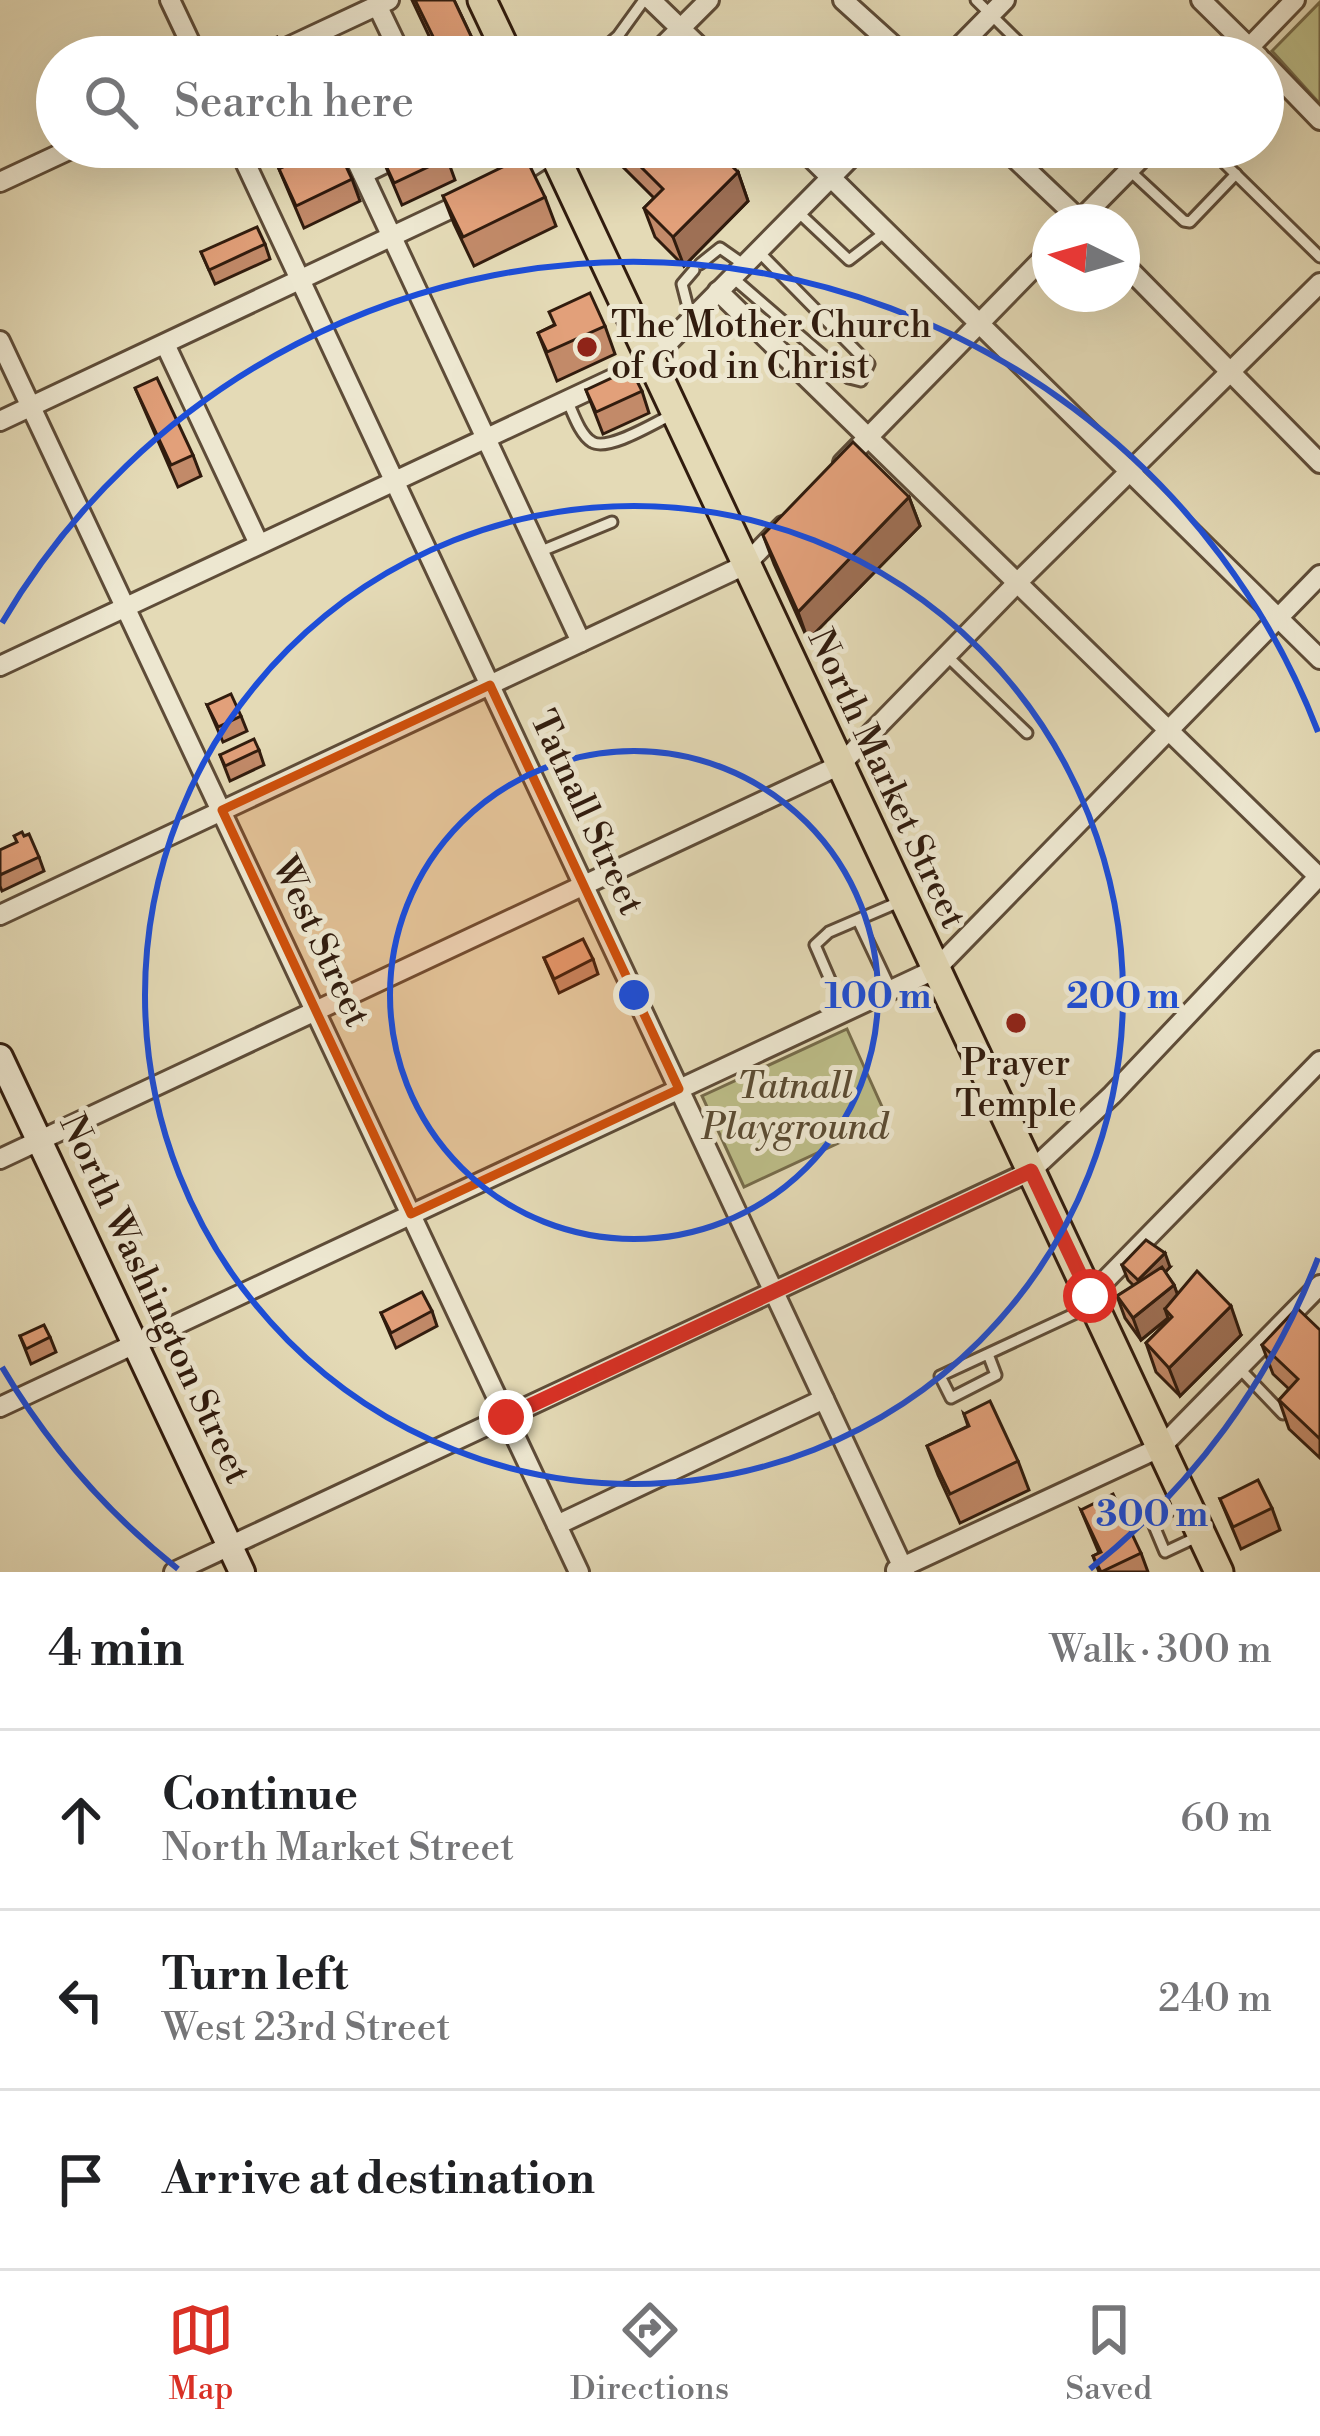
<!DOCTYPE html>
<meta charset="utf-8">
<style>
body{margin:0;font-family:"Libre Bodoni",serif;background:#f2f2f2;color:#202124}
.compass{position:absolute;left:1032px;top:204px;width:108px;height:108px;border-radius:50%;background:#fff;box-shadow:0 12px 48px #0002;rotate:275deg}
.stop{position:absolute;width:36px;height:36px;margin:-27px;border:9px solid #d93025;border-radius:50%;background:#fff}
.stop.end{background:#d93025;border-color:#fff;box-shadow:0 3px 12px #0008}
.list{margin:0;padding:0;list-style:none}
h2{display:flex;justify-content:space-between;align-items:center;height:156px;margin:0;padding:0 48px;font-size:51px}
h2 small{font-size:39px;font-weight:400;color:#757577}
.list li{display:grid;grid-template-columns:78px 1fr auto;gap:36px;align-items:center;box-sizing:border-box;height:180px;padding:0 48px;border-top:3px solid #e0e0e0}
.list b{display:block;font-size:45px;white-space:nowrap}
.list p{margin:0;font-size:39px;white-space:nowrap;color:#757577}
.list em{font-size:39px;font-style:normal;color:#757577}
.icon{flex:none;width:66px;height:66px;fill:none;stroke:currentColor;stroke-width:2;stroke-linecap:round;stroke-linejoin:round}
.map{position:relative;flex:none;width:1320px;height:1572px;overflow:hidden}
.search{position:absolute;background:#fff;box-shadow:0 12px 48px #0002;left:36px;right:36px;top:36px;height:132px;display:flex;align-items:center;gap:30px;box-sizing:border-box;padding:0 42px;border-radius:66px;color:#757577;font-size:45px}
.sheet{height:696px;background:#fff}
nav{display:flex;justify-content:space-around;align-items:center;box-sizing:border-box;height:168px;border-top:3px solid #e0e0e0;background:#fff;font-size:33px;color:#757577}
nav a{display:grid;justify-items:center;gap:6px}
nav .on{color:#d93025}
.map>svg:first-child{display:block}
.green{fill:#bcbd88;stroke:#766c4b;stroke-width:3}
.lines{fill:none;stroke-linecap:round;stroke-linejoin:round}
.lane-casing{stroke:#5e4c38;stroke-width:15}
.street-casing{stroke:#5e4c38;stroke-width:24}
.secondary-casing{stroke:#311c0e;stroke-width:30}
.primary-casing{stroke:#311c0e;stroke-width:33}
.lane{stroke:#ede7d0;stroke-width:9}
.street{stroke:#ede7d0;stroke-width:18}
.secondary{stroke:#ede7d0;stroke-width:24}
.primary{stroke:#e4dab6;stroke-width:27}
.wall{fill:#c28a69;stroke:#311c0e;stroke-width:3}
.shaded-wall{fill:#9e7055;stroke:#311c0e;stroke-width:3}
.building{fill:#e2a07a;stroke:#311c0e;stroke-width:3}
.route{stroke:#d93025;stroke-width:15}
.marked{fill:#cd500c;fill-opacity:0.2;stroke:#cd500c;stroke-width:9;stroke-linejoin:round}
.ring{fill:none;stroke:#1d4ed8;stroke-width:6}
.poi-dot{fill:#8f2418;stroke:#ede7d0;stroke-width:4.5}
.labels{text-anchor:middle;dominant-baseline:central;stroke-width:10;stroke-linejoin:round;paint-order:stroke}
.poi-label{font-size:36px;fill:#311c0e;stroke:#ede7d0;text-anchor:start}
.street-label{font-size:36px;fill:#311c0e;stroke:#ede7d0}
.park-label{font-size:36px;font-style:italic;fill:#5b4c33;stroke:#ede7d0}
.centre{fill:#1d4ed8;stroke:#ede7d0;stroke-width:6}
.ring-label{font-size:36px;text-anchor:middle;font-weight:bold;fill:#1d4ed8;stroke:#ede7d0;stroke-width:10;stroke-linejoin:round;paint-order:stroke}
</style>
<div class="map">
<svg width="1320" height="1572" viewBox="0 0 1320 1572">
<rect width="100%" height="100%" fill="#e4dab6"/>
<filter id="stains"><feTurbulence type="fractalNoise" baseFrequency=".00167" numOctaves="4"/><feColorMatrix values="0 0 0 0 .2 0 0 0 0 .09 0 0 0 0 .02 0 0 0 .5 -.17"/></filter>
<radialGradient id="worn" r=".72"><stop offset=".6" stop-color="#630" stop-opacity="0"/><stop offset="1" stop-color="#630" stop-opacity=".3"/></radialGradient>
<g class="green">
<polygon points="1320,2 1320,104 1272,51"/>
<polygon points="847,1029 888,1120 744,1187 702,1096"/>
</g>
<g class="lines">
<defs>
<g id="lane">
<polyline points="976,0 1034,57"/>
<polyline points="594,57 618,36 644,0"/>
<polyline points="1096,57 1107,47"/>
<polyline points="1124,147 1138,161"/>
<polyline points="1208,147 1320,257"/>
<polyline points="1129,170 1184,221 1190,222 1236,174"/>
<polyline points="797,211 849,260 884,233"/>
<polyline points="700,264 720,248 743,264"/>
<polyline points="732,277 849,378 861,381 869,364 758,251"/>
<polyline points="691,319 682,284 694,270"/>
<path d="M567,400C573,413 580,435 592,442C608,452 656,422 673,414"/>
<polyline points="539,552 612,522"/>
<polyline points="947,656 1027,733"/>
<polyline points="858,920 891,990"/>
<polyline points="844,1012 815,945 829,932 899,902"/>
<polyline points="988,1354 996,1375 951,1398 940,1376 1076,1313 1089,1307"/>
<polyline points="1240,1369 1283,1414"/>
<polyline points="1182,1504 1152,1521 1165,1552 1197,1537"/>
</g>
<g id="street">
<polyline points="170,0 197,57"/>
<polyline points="651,0 710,57"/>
<polyline points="843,0 906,57"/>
<polyline points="1201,0 1259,57"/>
<polyline points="377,5 402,57"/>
<polyline points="267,57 389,0"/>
<polyline points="652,57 709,0"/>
<polyline points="949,57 1005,0"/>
<polyline points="1240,57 1295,0"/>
<polyline points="1263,61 1320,120"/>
<polyline points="238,147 905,1572"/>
<polyline points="350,147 581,642"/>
<polyline points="800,147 1320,659"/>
<polyline points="1003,147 1082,222"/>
<polyline points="363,174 418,147"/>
<polyline points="510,180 561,147"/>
<polyline points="0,182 75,147"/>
<polyline points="1078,222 1152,147"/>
<polyline points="1122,262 1320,463"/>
<polyline points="718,291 1320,878"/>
<polyline points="0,341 579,1572"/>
<polyline points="165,344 259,544"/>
<polyline points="0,421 469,200"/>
<polyline points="843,463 1050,251"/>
<polyline points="0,666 649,362 861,147"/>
<polyline points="0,915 745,565 783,526"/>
<polyline points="0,1159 840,765 1017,583 1320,283"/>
<polyline points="1090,1296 1320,1061"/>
<polyline points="0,1407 936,969 1320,575"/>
<polyline points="557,1525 824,1399"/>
<polyline points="896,1570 1161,1447 1320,1285"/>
<polyline points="174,1572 1031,1171 1112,1095 1320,875"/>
</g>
<polyline id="secondary" points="0,1057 242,1572"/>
<g id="primary">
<polyline points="482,0 509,57"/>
<polyline points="551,147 1219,1572"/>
</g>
</defs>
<use href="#lane" class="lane-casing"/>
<use href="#street" class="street-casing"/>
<use href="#secondary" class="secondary-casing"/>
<use href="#primary" class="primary-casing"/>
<use href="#lane" class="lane"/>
<use href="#street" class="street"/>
<use href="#secondary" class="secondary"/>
<use href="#primary" class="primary"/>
</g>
<g class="wall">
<polygon points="412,0 454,0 481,57 439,57"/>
<polygon points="268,147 284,147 271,153"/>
<polygon points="606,147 681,147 693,159 738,172 748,201 684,266 655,237 644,208 654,198 609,153"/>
<polygon points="380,153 447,158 455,180 402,205"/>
<polygon points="279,169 352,179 360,201 304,228"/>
<polygon points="443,196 545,197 556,226 474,266 454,224"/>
<polygon points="265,244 270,259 215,284 201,252"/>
<polygon points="554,325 605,326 615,354 557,381 538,333"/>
<polygon points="135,388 193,455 201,476 178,487"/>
<polygon points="586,390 642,391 649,413 603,434"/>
<polygon points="909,497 920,526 808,640 774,564 763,535"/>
<polygon points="207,705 241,716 247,731 223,742"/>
<polygon points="259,750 264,765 230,781 220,755"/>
<polygon points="0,850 39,857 44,871 2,891 0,886"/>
<polygon points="544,958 593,959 598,974 559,993"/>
<polygon points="1122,1265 1170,1267 1165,1272 1174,1285 1177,1294 1241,1335 1180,1396 1156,1372 1146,1343 1169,1320 1168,1318 1141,1340 1125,1318 1117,1296 1134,1286 1128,1280"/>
<polygon points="432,1311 437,1326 396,1348 381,1313"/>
<polygon points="1320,1330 1320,1458 1289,1429 1279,1400 1289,1389 1273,1374 1262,1345"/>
<polygon points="20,1336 50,1337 56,1352 31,1364"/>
<polygon points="964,1414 1018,1461 1029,1490 960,1523 938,1475 927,1446 968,1426"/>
<polygon points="1220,1499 1272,1508 1280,1530 1241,1549"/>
<polygon points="1081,1510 1141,1553 1148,1572 1099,1572 1093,1556 1099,1553"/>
</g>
<g class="shaded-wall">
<polygon points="738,172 748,201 684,266 673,237"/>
<polygon points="909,497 920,526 808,640 798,612"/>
<polygon points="1165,1253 1170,1267 1144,1295 1138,1280"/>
<polygon points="1174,1285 1182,1307 1165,1309 1168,1318 1141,1340 1133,1318"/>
<polygon points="1231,1306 1241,1335 1180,1396 1169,1368"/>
</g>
<g class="building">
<polygon points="415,0 454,0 481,57 443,57"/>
<polygon points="277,37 286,57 232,57"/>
<polygon points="325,147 337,147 352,179 296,206 279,169"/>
<polygon points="392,147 442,147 447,158 394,183 380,153"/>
<polygon points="621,147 681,147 693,159 705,147 712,147 738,172 673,237 644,208 663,189"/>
<polygon points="525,156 545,197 463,237 443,196"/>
<polygon points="257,227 265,244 209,270 201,252"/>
<polygon points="590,293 605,326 547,352 538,333 555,325 549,312"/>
<polygon points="631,369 642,391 596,412 586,390"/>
<polygon points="157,378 193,455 171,465 135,388"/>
<polygon points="853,442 909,497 798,612 763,535"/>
<polygon points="231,694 241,716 218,727 207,705"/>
<polygon points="254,739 259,750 225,766 220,755"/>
<polygon points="22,832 24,836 29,834 39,857 0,875 0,850 17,842 14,836"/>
<polygon points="583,939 593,959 554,979 544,958"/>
<polygon points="1146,1240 1165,1253 1138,1280 1122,1265"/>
<polygon points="1162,1267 1174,1285 1133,1318 1117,1296"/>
<polygon points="1197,1271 1231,1306 1169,1368 1146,1343 1172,1317 1165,1309"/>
<polygon points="422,1292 432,1311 391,1333 381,1313"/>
<polygon points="1297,1308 1320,1330 1320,1439 1279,1400 1298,1379 1262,1345"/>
<polygon points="44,1325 50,1337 26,1349 20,1336"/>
<polygon points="990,1401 1018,1461 950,1494 927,1446 969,1426 964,1414"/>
<polygon points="1258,1480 1272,1508 1233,1527 1220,1499"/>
<polygon points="1113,1494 1141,1553 1101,1572 1093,1556 1101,1552 1081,1510"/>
</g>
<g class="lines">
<polyline class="route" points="506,1417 1031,1171 1090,1296"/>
</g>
<path class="marked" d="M490,685L679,1089L411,1214L222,810Z"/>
<g class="ring">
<circle cx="634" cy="995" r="244"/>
<circle cx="634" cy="995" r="489"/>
<path d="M1318 1258A733 733 0 0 1 1090 1569M178 1569A733 733 0 0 1 2 1367M2 623A733 733 0 0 1 1318 732"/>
</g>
<g class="poi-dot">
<circle cx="587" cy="347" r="12"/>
<circle cx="1016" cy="1023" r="12"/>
</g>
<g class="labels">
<g class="poi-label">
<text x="611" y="326">The Mother Church<tspan x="611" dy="41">of God in Christ</tspan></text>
<text x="1016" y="1064" text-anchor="middle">Prayer<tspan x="1016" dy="41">Temple</tspan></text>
</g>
<g class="street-label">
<text transform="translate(886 779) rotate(65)">North Market Street</text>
<text transform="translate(586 813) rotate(65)">Tatnall Street</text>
<text transform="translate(320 942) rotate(65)">West Street</text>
<text transform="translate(154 1299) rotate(65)">North Washington Street</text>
</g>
<g class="park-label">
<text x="795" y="1087">Tatnall<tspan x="795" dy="41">Playground</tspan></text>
</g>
</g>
<circle cx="634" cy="995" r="18" class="centre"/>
<g class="ring-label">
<text x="878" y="1008">100 m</text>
<text x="1123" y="1008">200 m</text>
<text x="1152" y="1526">300 m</text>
</g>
<rect width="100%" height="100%" filter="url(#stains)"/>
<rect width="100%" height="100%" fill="url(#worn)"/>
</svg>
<svg class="compass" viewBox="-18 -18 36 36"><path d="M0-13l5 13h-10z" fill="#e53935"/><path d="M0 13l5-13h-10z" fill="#757577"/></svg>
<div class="stop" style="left:1090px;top:1296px"></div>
<div class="stop end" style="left:506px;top:1417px"></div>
<div class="search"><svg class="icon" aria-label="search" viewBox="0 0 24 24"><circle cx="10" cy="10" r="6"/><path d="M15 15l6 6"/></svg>Search here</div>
</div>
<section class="sheet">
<h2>4 min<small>Walk · 300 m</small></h2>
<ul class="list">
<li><svg class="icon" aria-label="ahead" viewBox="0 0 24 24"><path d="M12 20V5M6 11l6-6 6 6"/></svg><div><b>Continue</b><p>North Market Street</p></div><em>60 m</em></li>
<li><svg class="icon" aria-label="left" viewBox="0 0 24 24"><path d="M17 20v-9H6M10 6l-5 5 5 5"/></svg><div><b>Turn left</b><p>West 23rd Street</p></div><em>240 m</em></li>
<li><svg class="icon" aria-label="arrive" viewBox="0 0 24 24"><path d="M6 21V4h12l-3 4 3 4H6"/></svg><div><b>Arrive at destination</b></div></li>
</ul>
</section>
<nav>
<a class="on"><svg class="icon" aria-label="map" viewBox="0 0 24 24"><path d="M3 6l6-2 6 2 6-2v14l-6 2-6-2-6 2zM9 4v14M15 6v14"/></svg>Map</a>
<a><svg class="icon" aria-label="directions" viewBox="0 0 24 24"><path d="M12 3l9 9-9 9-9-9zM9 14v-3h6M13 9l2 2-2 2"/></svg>Directions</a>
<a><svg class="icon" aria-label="saved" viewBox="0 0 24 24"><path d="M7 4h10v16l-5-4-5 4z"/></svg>Saved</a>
</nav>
